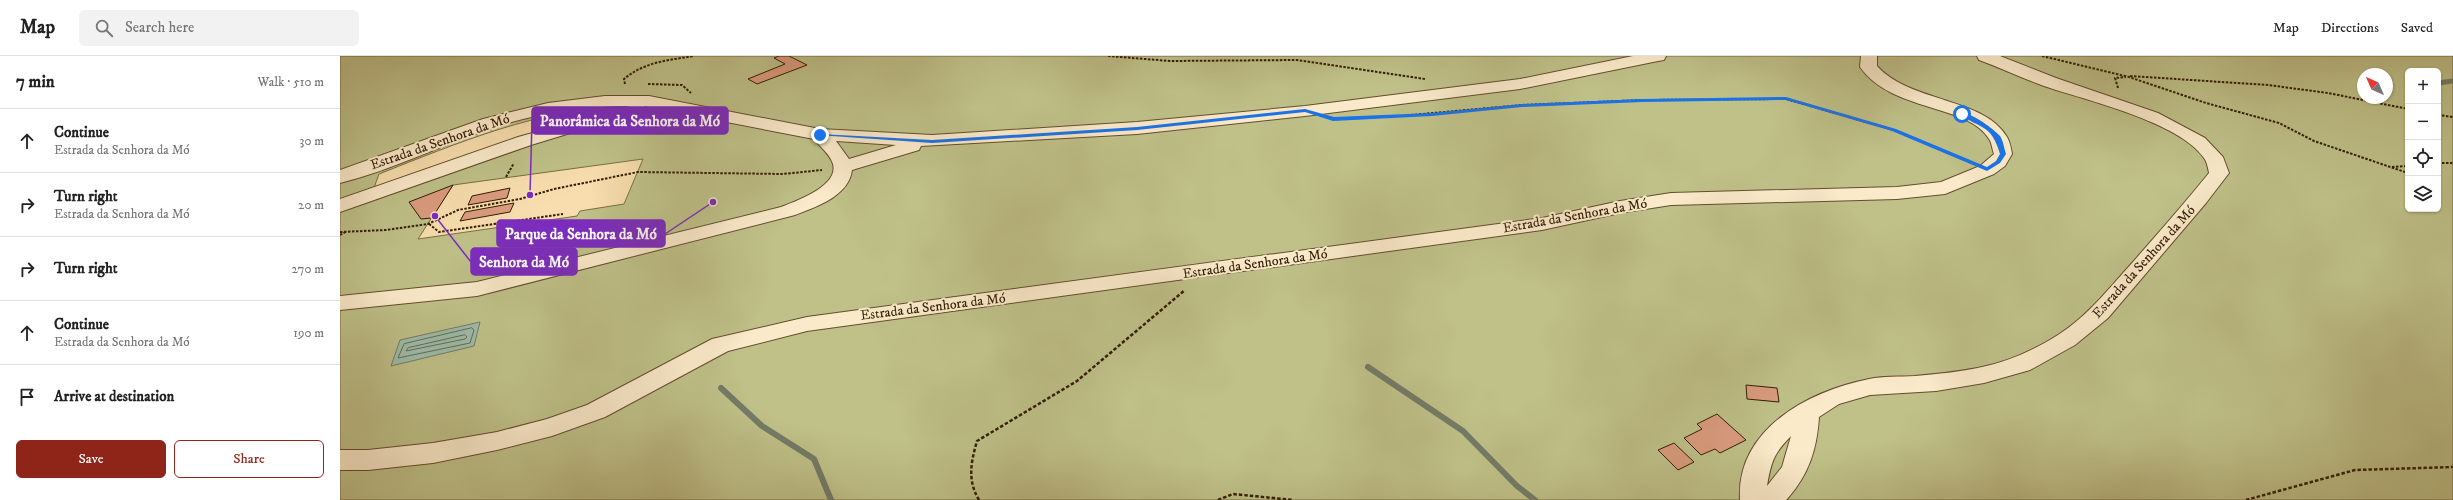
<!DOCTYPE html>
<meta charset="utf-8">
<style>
body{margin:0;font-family:"IM FELL DW Pica",serif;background:#f2f2f2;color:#222}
.controls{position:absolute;right:12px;top:12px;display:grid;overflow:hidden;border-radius:6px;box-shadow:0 1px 3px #0004}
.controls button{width:36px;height:36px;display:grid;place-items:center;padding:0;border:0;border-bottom:1px solid #e0e0e0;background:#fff;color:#222;font:20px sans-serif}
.compass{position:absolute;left:2017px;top:12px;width:36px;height:36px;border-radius:50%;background:#fff;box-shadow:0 1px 3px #0004;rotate:315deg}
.stop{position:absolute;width:12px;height:12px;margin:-9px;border:3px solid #1a73e8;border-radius:50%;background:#fff}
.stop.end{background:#1a73e8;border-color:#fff;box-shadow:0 1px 4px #0008}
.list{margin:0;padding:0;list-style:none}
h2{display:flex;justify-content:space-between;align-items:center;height:52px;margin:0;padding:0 16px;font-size:17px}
h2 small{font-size:13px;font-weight:400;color:#767676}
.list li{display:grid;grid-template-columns:26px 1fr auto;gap:12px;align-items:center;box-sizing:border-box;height:64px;padding:0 16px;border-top:1px solid #e0e0e0}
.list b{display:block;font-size:15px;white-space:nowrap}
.list p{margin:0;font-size:13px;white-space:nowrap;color:#767676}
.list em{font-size:13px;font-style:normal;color:#767676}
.actions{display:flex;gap:8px;padding:12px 16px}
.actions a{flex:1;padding:9px 0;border:1px solid #8f2418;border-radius:6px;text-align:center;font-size:14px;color:#8f2418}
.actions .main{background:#8f2418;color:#fff}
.icon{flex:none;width:22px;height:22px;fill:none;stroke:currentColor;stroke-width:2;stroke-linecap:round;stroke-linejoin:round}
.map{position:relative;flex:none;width:2113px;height:444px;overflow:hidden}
header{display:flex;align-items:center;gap:24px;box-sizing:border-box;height:56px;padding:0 20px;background:#fff;border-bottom:1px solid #e0e0e0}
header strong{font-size:19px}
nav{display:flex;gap:22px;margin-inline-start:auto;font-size:14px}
.search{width:280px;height:36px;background:#f2f2f2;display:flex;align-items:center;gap:10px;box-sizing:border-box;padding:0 14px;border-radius:6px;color:#767676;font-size:15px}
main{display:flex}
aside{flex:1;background:#fff}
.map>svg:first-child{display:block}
.green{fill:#bfc189;stroke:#796f46;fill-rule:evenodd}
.water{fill:#9dbcaa;stroke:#737c67}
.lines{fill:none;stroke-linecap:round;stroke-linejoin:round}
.shore{stroke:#686c56;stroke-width:1}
.stream-far1{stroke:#737c67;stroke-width:5}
.stream{stroke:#737c67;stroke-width:6}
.building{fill:#db9c7f;stroke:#331d03}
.minor-casing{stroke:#644d2e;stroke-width:2}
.path-far1{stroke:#331d03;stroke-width:2;stroke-dasharray:2.5 1.5;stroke-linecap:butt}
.path{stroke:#331d03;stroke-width:2.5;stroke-dasharray:3.5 2;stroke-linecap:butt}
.minor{fill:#faeaca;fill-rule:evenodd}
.route{fill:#1a73e8}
.labels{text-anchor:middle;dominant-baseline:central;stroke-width:4;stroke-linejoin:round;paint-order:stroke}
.street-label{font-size:14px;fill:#331d03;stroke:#faeaca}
.leader{fill:none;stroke:#7b2cbf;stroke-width:1.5}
.callout-dot{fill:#7b2cbf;stroke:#faeaca;stroke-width:1.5}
.callout{fill:#7b2cbf;stroke:#7b2cbf;stroke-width:1.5}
.callout-label{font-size:15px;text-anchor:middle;font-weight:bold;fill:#fff}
</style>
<header>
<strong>Map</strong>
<div class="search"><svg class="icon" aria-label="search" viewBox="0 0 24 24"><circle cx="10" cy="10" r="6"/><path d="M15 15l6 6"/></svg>Search here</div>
<nav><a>Map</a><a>Directions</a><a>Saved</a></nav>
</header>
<main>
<aside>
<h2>7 min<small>Walk · 510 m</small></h2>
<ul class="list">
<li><svg class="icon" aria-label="ahead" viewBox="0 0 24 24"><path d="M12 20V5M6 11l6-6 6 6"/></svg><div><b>Continue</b><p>Estrada da Senhora da Mó</p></div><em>30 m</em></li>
<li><svg class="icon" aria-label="right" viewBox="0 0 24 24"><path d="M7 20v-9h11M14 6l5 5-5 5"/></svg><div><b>Turn right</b><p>Estrada da Senhora da Mó</p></div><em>20 m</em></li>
<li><svg class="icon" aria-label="right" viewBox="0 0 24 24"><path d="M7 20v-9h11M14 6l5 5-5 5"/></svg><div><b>Turn right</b></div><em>270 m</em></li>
<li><svg class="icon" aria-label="ahead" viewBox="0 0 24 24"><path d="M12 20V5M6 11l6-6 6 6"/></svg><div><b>Continue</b><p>Estrada da Senhora da Mó</p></div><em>190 m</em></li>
<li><svg class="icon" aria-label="arrive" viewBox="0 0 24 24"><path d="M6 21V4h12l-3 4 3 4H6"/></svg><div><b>Arrive at destination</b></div></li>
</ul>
<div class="actions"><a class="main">Save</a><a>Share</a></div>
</aside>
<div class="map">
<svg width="2113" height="444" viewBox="0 0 2113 444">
<rect width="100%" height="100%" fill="#f8deae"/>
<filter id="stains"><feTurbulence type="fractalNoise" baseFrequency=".005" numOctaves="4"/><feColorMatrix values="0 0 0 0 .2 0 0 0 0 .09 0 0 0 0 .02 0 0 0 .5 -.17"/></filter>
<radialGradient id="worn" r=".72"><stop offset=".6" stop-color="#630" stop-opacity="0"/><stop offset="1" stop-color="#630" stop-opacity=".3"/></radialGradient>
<path class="green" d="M0,0H2113V444H0ZM2068,15H2098V153H2068ZM2023,18H2047V42H2023ZM285,51L287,62L221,78L30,143L39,118C118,87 199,52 285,51ZM303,103L284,148L240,155L237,160L78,183L113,129Z"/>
<polygon class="water" points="140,266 134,290 51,310 60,284"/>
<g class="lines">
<g class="shore">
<polygon points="132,272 134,274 130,287 58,302 64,288"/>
<polygon points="125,279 127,281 125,283 66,295 68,292"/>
</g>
<polyline class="stream-far1" points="2098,27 2113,25"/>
<g class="stream">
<polyline points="1028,311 1123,375 1177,430 1195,444"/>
<polyline points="381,332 422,370 474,403 491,444"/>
</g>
</g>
<g class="building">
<polygon points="439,0 449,0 467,9 417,28 408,23 445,8 434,2"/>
<polygon points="113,129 92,162 81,163 69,146"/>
<polygon points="170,132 167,142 128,149 132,140"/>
<polygon points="174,147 170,156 120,165 125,156"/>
<polygon points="1406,329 1437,332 1439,346 1407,343"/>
<polygon points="1377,358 1406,384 1380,397 1375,393 1361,399 1344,382 1362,373 1357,368"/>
<polygon points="1334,387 1354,406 1338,414 1318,394"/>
</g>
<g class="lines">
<defs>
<g id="minor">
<path d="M1293,0H1326L1324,4L1318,5L1180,33L965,60L797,78L581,90L579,94L512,114C509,140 476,151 455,159L137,240L0,254V240L137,226L441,151C456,145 499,130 493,108C490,98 480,91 474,83L304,50L307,54L304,58L263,67L191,89L0,156V143L178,81L290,50C245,50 199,57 155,71C103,88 53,114 0,127V114L143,63L208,47L265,40H309L480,73L592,79L797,66L965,50L1180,23ZM496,85L556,89L509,103Z"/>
<path d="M1521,0H1537V10C1570,47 1644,41 1667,81C1670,86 1671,92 1672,98L1665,110L1654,118L1605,138L1557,143L1331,149L1280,157L1202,174L467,275L388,295L265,361L212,380L157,394L93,407L28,414H0V394H28L93,387L157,376L207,363L247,349L372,283L467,261L1202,162L1280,145L1331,137L1557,131L1601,126L1640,110L1654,98C1652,93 1652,87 1649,83C1629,48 1551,56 1520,11Z"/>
<path d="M1637,0H1660L1716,22L1818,57L1865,82L1883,101L1889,117L1866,147L1768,262L1735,289L1690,314L1644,327L1596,335L1530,339L1499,348L1479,361C1477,393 1469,418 1448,442L1446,444H1400C1396,373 1469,335 1529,323C1543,320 1560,321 1575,320C1597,318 1620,316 1642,311C1668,306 1696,293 1718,279C1748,260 1770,231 1793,206C1819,176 1845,147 1869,117C1868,112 1867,106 1864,102C1840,66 1745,44 1704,30C1682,22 1661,12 1639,4ZM1451,380L1442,411L1427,430C1431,406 1434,397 1451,380Z"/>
</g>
</defs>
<use href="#minor" class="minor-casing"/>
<g class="path-far1">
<polyline points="768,0 830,5 957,4 1085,23"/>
<polyline points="1702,0 1789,21 1866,47 1939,67 1974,85 2065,116"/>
<polyline points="1790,20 1928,29 1988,37 2068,53"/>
<path d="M285,28L284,23C304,6 329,4 354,0"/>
<polyline points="308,28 342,29 351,37"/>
<polyline points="1778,32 1775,22 1786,21"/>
<polyline points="1071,59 1182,49 1302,44 1446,43 1554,74 1625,104"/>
<polyline points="2098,59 2113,61"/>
<polyline points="2098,107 2113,107"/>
<polyline points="2052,111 2068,110"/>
<polyline points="166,121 174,107"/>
<polyline points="89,168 99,176 223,158"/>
<polyline points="0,176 46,174 88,168 118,154 180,143 214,133 298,116 443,118 482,114"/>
<polyline points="0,179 7,175"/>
</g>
<g class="path">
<path d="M639,444C627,424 631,406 637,385L737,325L845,234"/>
<polyline points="878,444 893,438 953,444"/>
<polyline points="1906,444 2015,414 2113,411"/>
</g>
<use href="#minor" class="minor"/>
</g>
<path class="route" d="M1446,41L1556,73L1647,111L1656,105L1660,98C1651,67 1641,74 1620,58C1627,53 1654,73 1660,80C1663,84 1664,92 1666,98L1660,107L1647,115L1552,75L1446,44L1302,46L1182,51L1092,60L993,65L965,56L797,74L592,87L477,79L480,78L592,84L797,71L965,53L994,61L1092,57L1182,48L1302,43Z"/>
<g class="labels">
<g class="street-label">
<text transform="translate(100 86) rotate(-19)">Estrada da Senhora da Mó</text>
<text transform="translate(1235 160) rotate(-10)">Estrada da Senhora da Mó</text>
<text transform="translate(1804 206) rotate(-48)">Estrada da Senhora da Mó</text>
<text transform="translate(915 208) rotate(-8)">Estrada da Senhora da Mó</text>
<text transform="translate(593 251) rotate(-7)">Estrada da Senhora da Mó</text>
</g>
</g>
<path class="leader" d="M190 139L192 64M373 146L325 178M95 160L131 206"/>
<g class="callout-dot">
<circle cx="190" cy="139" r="4"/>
<circle cx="373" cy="146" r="4"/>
<circle cx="95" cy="160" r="4"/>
</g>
<g class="callout">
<rect x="192" y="51" width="196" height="27" rx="4"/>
<rect x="157" y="164" width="168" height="27" rx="4"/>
<rect x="131" y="192" width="106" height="27" rx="4"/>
</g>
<g class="callout-label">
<text x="290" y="70">Panorâmica da Senhora da Mó</text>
<text x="241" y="183">Parque da Senhora da Mó</text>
<text x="184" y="211">Senhora da Mó</text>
</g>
<rect width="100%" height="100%" filter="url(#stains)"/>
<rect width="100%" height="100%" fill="url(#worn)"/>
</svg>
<div class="controls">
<button>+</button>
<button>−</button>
<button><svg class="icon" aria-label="locate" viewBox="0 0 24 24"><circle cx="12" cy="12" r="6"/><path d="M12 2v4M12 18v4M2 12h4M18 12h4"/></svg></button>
<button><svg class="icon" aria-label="layers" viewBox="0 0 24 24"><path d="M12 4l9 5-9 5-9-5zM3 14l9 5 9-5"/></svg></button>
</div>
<svg class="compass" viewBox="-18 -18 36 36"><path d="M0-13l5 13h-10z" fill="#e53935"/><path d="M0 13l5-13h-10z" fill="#767676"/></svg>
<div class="stop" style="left:1622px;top:58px"></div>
<div class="stop end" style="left:480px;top:79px"></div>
</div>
</main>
